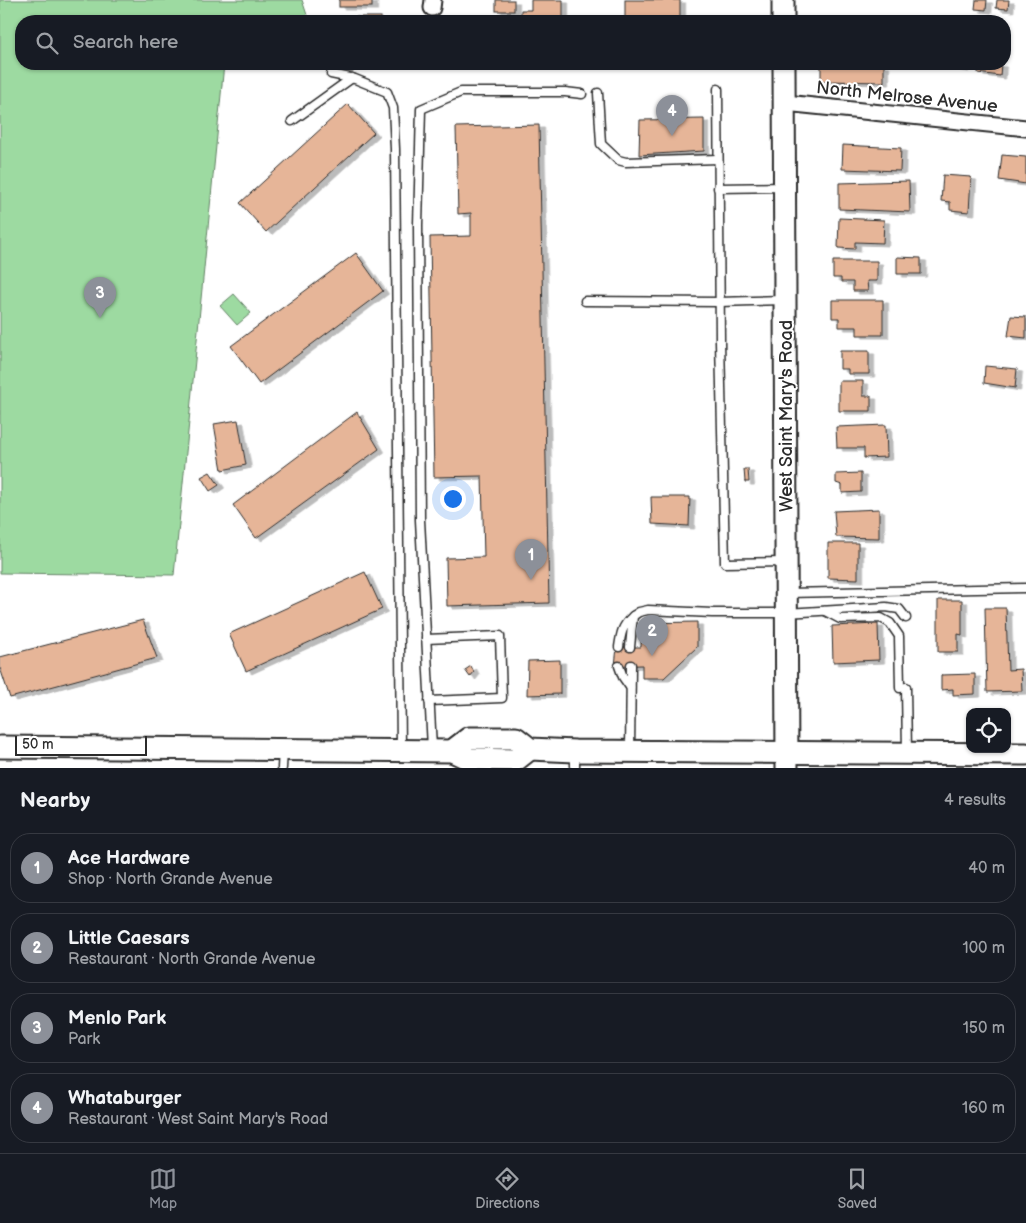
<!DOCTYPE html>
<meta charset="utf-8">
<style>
body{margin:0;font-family:"Balsamiq Sans",sans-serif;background:#20242c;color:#f1f3f6}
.controls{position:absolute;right:15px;bottom:15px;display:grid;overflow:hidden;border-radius:10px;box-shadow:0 1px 4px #0004}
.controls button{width:45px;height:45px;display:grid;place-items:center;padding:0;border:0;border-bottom:1px solid #363941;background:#171b24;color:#f1f3f6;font:25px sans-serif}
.scale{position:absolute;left:15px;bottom:12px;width:132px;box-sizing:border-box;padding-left:5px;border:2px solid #2b2b2b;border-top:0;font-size:14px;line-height:18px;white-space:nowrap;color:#2b2b2b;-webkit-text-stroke:4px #fff;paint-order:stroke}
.you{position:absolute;left:452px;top:498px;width:18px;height:18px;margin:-12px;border:4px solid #fff;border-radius:50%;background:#1a73e8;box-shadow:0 0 0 8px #1a73e833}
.badge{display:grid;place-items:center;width:32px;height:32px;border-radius:50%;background:#8c9099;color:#fff;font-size:16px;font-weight:700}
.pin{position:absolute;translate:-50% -41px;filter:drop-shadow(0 1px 2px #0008)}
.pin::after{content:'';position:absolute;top:26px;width:18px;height:15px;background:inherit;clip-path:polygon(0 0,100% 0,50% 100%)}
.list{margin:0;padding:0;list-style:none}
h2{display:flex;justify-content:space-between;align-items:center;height:65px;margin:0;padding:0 20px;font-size:21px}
h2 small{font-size:16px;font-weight:400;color:#9ea1a6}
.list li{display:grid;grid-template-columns:32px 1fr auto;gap:15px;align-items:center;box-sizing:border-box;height:70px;margin:0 10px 10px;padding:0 10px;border:1px solid #363941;border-radius:20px}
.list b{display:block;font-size:19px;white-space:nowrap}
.list p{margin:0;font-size:16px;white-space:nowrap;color:#9ea1a6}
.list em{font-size:16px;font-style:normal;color:#9ea1a6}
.icon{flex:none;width:28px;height:28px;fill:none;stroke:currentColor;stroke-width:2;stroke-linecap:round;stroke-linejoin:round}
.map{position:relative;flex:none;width:1026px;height:768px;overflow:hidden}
.search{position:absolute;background:#171b24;box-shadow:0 1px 4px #0004;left:15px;right:15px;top:15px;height:55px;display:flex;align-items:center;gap:12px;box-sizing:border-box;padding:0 18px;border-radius:20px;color:#9ea1a6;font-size:19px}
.sheet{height:385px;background:#171b24}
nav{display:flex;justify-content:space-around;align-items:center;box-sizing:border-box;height:70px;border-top:1px solid #363941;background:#171b24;font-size:14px;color:#9ea1a6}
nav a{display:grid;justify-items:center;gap:2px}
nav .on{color:#8c9099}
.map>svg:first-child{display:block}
.green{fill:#9ddaa1;stroke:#648266}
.building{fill:#e6b598;stroke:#2b2b2b;filter:url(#shadow)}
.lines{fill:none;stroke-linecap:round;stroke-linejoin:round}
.lane-casing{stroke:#2b2b2b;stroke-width:11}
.street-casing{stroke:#2b2b2b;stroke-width:19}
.secondary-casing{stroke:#2b2b2b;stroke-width:25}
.lane{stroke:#fff;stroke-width:8}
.street{stroke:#fff;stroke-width:15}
.secondary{stroke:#fff;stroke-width:21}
.labels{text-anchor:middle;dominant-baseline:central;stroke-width:4;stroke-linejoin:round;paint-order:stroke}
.street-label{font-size:18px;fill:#2b2b2b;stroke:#fff}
</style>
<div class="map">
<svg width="1026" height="768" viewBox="0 0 1026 768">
<defs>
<filter id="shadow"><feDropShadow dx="5.5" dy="3" stdDeviation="0" flood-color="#0004"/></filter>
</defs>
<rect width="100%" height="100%" fill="#fff"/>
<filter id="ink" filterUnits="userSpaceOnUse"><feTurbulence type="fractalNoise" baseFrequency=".02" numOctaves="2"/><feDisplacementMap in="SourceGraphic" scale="10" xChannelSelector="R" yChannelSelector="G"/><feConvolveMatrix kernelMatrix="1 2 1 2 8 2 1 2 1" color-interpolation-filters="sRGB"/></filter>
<g filter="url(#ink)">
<g class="green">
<polygon points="0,0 302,0 309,21 21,21 21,64 224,64 174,575 0,573"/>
<polygon points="234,294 251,313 237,325 220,306"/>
</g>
<g class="building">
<rect x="339" y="0" width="33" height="7"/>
<rect x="496" y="0" width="18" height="11"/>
<polygon points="531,0 563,0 563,21 521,21 521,10 531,10"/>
<rect x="625" y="0" width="55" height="21"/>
<polygon points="976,0 987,0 986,10 975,9"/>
<polygon points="997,0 1009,0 1008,9 996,8"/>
<rect x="347" y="17" width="34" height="4"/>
<polygon points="821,64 884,64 884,82 821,81"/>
<polygon points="947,64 963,64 963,69 946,66"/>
<polygon points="979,64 1001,64 1000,76 978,73"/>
<polygon points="348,104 374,133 266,232 240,203"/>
<polygon points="704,119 704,151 639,155 640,120"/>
<polygon points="539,125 549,603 447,606 446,558 484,557 482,476 434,477 430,237 471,236 471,213 458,214 456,127"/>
<polygon points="843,145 901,148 900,171 842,169"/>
<polygon points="1002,155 1026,157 1026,184 999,180"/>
<polygon points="943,175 971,177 969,212 950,210 950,202 941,201"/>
<polygon points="909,181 910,212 839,209 839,183"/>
<polygon points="839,218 884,220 883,243 855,242 855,249 838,248"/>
<polygon points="356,253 383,291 259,384 231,346"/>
<polygon points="897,257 921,258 921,274 897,274"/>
<polygon points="833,261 877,261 877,281 867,281 868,291 853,291 853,282 841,282 841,278 833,278"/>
<polygon points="832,300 883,300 883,335 857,335 857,327 839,327 839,318 832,318"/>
<polygon points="1011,316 1026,317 1026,338 1008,336"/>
<polygon points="840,351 869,351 869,374 848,374 848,369 840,369"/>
<polygon points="985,366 1017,369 1015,388 984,383"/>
<polygon points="839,381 863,381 863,396 871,396 871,411 839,411"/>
<polygon points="357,412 379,449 256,538 233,505"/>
<polygon points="238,420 246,465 222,470 214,424"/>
<polygon points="886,425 887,457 864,458 864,448 837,448 836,427"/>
<polygon points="744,469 748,469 749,482 745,482"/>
<polygon points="210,472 219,485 210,491 201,477"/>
<polygon points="861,473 861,492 842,493 842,485 836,483 836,474"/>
<polygon points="651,497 690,497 689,526 652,524"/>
<polygon points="879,509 879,538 836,537 834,511"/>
<polygon points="828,543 858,543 858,579 828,578"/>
<polygon points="365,572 382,609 246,671 229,634"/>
<polygon points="938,600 962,600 962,635 958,634 958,652 938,652"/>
<polygon points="985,608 1006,608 1008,670 1021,669 1022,691 987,692"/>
<polygon points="143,620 157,658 10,698 0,668 0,657"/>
<polygon points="697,622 697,647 664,678 642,678 642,665 615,666 617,647 641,647 642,623"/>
<polygon points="878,624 879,660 833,662 832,626"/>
<polygon points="560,660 560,694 527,695 528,661"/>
<polygon points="471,666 474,672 470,677 465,670"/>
<polygon points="975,674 975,694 953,695 953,689 941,690 941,675"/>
</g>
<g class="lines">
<defs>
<g id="lane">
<polyline points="331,74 355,79 387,92 393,108 395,149 401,748"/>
<polyline points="718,89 720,341 725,563 784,562"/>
<polyline points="598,93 601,144 618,160 626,162 718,159"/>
<polyline points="292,121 352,78"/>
<polyline points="718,188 784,187"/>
<polyline points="585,301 719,302 784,300"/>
<polyline points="788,593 1026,588"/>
<polyline points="825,611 840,619 881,618 890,623 899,636 900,688"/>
<polyline points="426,639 500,636 502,698 429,701"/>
<path d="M619,647C621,633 622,626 633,616"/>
<polyline points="630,647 633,616 639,612 648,610 712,613 786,613 886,607 899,609 906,618"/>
<polyline points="619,666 623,677 630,687"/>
<polyline points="906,687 907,753"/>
<polyline points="432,748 420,520 418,225 421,109 461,92 565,92 582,94"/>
<polyline points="630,751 631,665"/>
<polyline points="575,753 575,768"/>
<polyline points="282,768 283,750"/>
</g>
<g id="street">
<polyline points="432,8 433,0"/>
<polyline points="785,103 1026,128"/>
</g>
<g id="secondary">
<polyline points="783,0 783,21"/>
<polyline points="784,64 787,768"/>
<polyline points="0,747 452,751 469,759 516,760 530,749"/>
<polyline points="452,751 469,738 516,738 530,749 575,751 1026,754"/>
</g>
</defs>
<use href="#lane" class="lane-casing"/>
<use href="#street" class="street-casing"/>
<use href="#secondary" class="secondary-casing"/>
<use href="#lane" class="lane"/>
<use href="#street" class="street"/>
<use href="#secondary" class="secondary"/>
</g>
</g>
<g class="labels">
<g class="street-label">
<text transform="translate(907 97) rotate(6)">North Melrose Avenue</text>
<text transform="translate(786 416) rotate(-90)">West Saint Mary's Road</text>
</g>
</g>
</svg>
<div class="controls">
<button><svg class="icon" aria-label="locate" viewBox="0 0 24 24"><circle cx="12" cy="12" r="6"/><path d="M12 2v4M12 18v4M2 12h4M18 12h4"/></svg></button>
</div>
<div class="scale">50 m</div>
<div class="you"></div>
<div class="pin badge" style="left:531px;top:580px">1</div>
<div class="pin badge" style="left:652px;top:656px">2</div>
<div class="pin badge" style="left:100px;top:318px">3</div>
<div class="pin badge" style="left:672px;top:136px">4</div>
<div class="search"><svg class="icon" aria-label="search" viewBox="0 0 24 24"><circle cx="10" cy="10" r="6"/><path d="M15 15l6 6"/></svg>Search here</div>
</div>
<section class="sheet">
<h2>Nearby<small>4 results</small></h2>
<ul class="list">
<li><span class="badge">1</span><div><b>Ace Hardware</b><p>Shop · North Grande Avenue</p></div><em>40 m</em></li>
<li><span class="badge">2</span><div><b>Little Caesars</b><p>Restaurant · North Grande Avenue</p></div><em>100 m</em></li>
<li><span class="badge">3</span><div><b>Menlo Park</b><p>Park</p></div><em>150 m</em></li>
<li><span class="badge">4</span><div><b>Whataburger</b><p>Restaurant · West Saint Mary's Road</p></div><em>160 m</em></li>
</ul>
</section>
<nav>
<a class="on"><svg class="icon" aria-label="map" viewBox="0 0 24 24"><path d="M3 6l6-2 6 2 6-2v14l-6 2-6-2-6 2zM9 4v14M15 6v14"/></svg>Map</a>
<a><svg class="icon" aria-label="directions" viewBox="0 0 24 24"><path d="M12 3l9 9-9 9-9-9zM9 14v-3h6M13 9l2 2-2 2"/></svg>Directions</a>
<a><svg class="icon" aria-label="saved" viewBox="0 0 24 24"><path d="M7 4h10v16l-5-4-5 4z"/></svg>Saved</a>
</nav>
